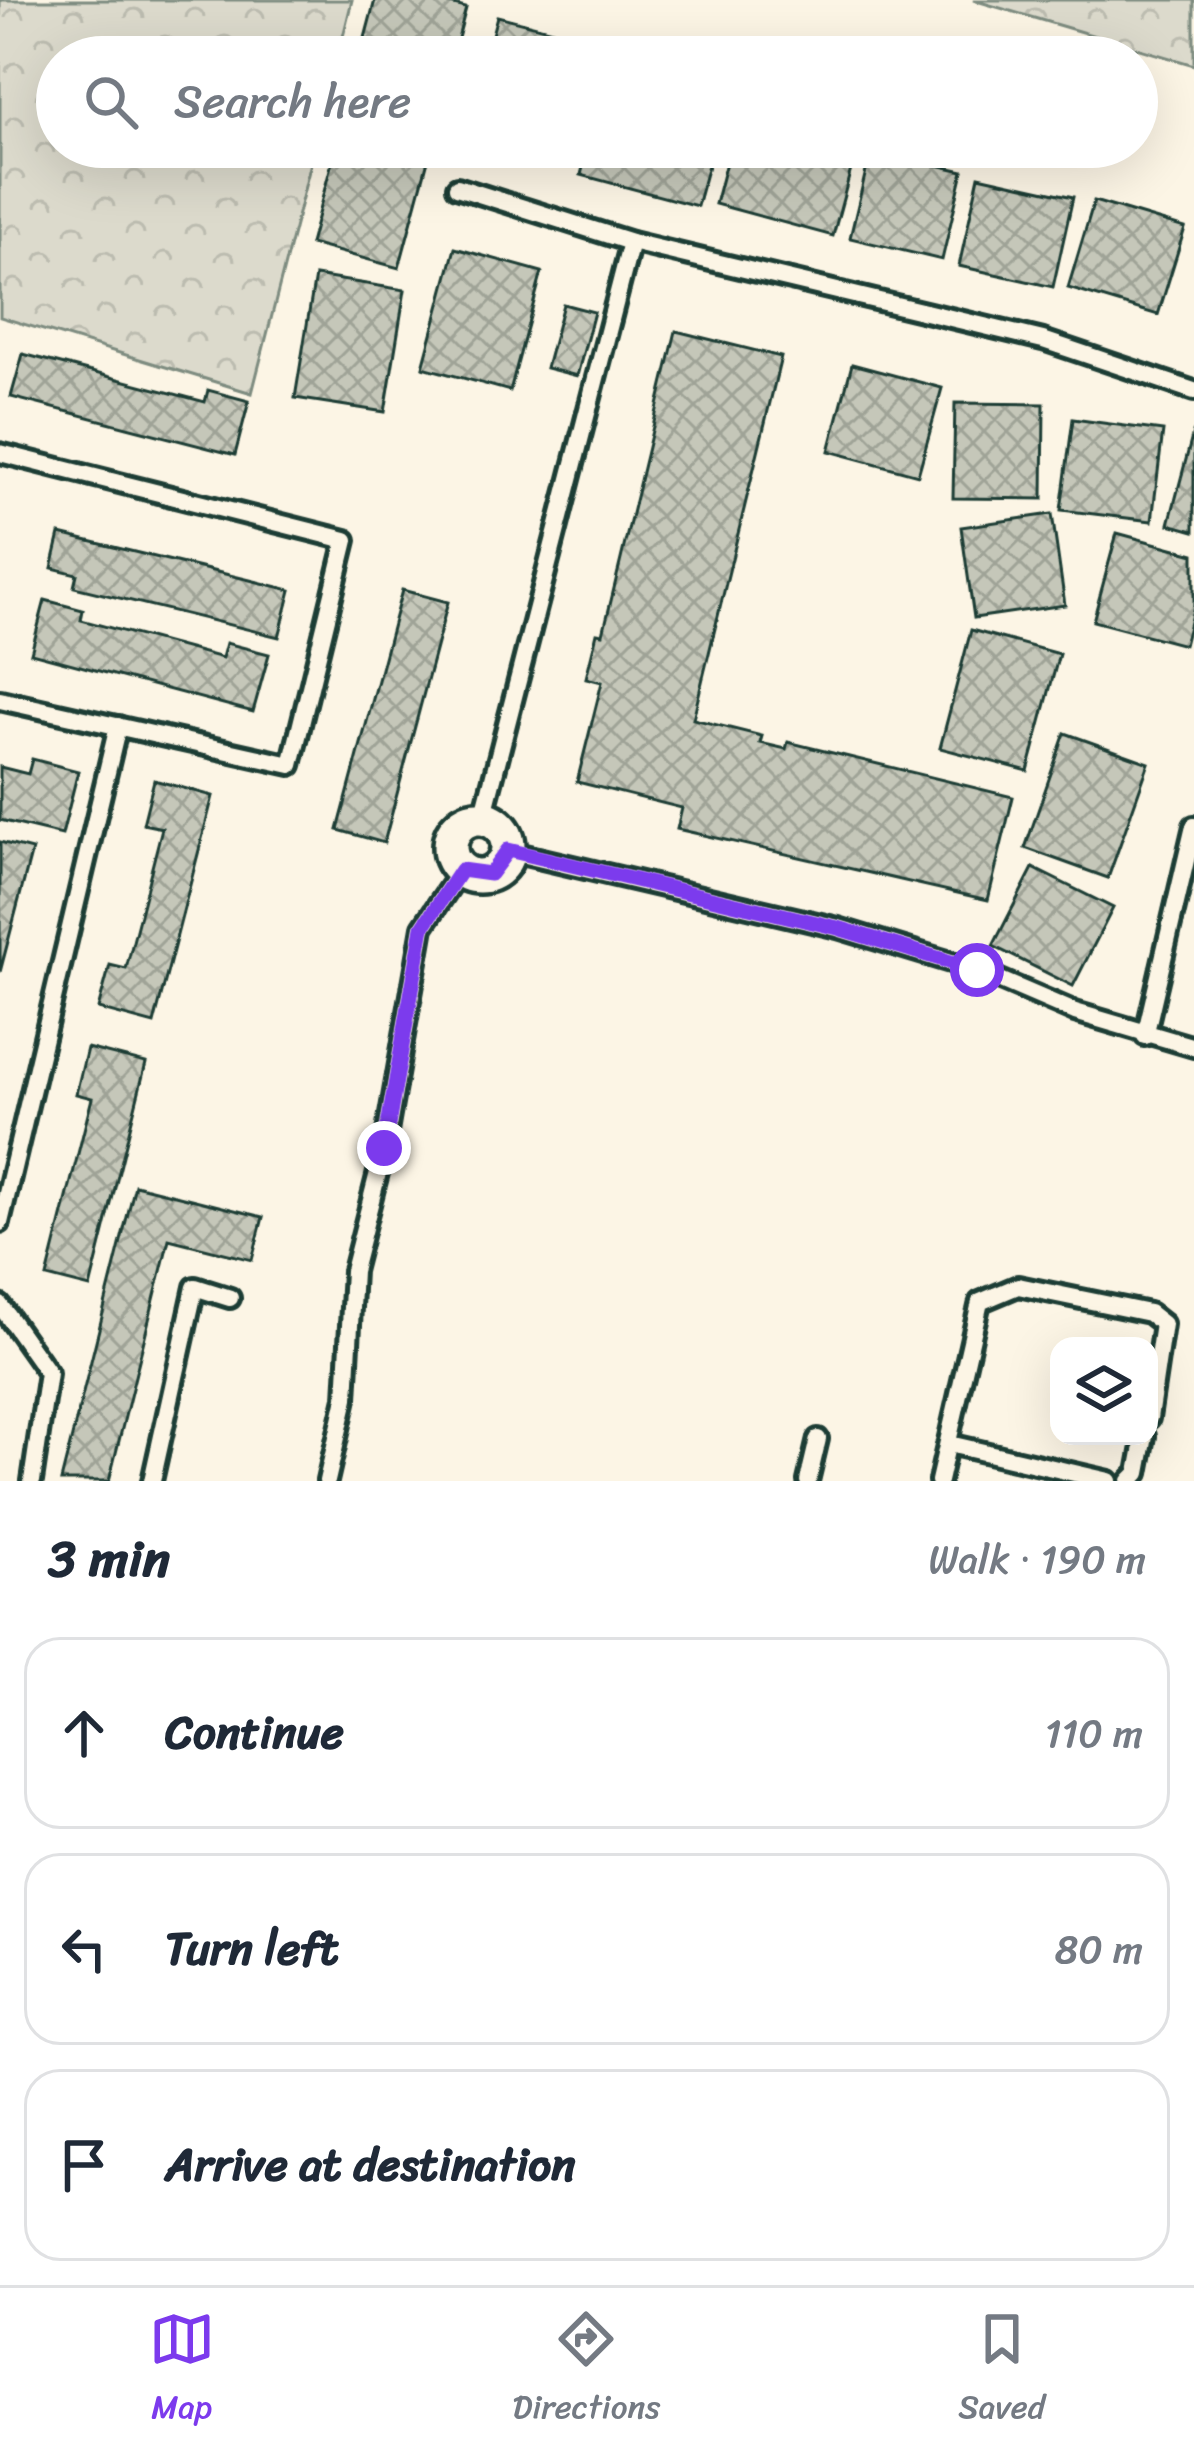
<!DOCTYPE html>
<meta charset="utf-8">
<style>
body{margin:0;font-family:Sriracha,sans-serif;background:#f6f6f7;color:#1f2937}
.controls{position:absolute;right:36px;bottom:36px;display:grid;overflow:hidden;border-radius:24px;box-shadow:0 12px 48px #0002}
.controls button{width:108px;height:108px;display:grid;place-items:center;padding:0;border:0;border-bottom:3px solid #e0e1e3;background:#fff;color:#1f2937;font:60px sans-serif}
.stop{position:absolute;width:36px;height:36px;margin:-27px;border:9px solid #7c3aed;border-radius:50%;background:#fff}
.stop.end{background:#7c3aed;border-color:#fff;box-shadow:0 3px 12px #0008}
.list{margin:0;padding:0;list-style:none}
h2{display:flex;justify-content:space-between;align-items:center;height:156px;margin:0;padding:0 48px;font-size:51px}
h2 small{font-size:39px;font-weight:400;color:#747a83}
.list li{display:grid;grid-template-columns:78px 1fr auto;gap:36px;align-items:center;box-sizing:border-box;height:192px;margin:0 24px 24px;padding:0 24px;border:3px solid #e0e1e3;border-radius:36px}
.list b{display:block;font-size:45px;white-space:nowrap}
.list em{font-size:39px;font-style:normal;color:#747a83}
.icon{flex:none;width:66px;height:66px;fill:none;stroke:currentColor;stroke-width:2;stroke-linecap:round;stroke-linejoin:round}
.map{position:relative;flex:none;width:1194px;height:1481px;overflow:hidden}
.search{position:absolute;background:#fff;box-shadow:0 12px 48px #0002;left:36px;right:36px;top:36px;height:132px;display:flex;align-items:center;gap:30px;box-sizing:border-box;padding:0 42px;border-radius:66px;color:#747a83;font-size:45px}
.sheet{height:804px;background:#fff}
nav{display:flex;justify-content:space-around;align-items:center;box-sizing:border-box;height:168px;border-top:3px solid #e0e1e3;background:#fff;font-size:33px;color:#747a83}
nav a{display:grid;justify-items:center;gap:6px}
nav .on{color:#7c3aed}
.map>svg:first-child{display:block}
.forest{fill:url(#forest-crowns);stroke:#7e8c80;stroke-width:3}
.building{fill:url(#building-cross-hatch);stroke:#1f3d34;stroke-width:3}
.lines{fill:none;stroke-linecap:round;stroke-linejoin:round}
.service-casing{stroke:#1f3d34;stroke-width:26}
.minor-casing{stroke:#1f3d34;stroke-width:42}
.service{stroke:#fcf5e5;stroke-width:16}
.minor{stroke:#fcf5e5;stroke-width:33}
.route{stroke:#7c3aed;stroke-width:15}
</style>
<div class="map">
<svg width="1194" height="1481" viewBox="0 0 1194 1481">
<defs>
<pattern id="forest-crowns" width="20" height="18" patternUnits="userSpaceOnUse" patternTransform="scale(3)"><rect width="20" height="18" fill="#dcdacc"/><path d="M2 6a3 3 0 1 1 6 0M12 15a3 3 0 1 1 6 0" fill="none" stroke="#bcbcb0"/></pattern>
<pattern id="building-cross-hatch" width="8" height="8" patternUnits="userSpaceOnUse" patternTransform="scale(3)"><rect width="8" height="8" fill="#c5c7b9"/><path d="M0 0l8 8M0 8l8-8" fill="none" stroke="#9fa397"/></pattern>
</defs>
<rect width="100%" height="100%" fill="#fcf5e5"/>
<filter id="ink" filterUnits="userSpaceOnUse"><feTurbulence type="fractalNoise" baseFrequency=".00833" numOctaves="2"/><feDisplacementMap in="SourceGraphic" scale="24" xChannelSelector="R" yChannelSelector="G"/><feConvolveMatrix kernelMatrix="1 2 1 2 8 2 1 2 1" color-interpolation-filters="sRGB"/></filter>
<g filter="url(#ink)">
<g class="forest">
<polygon points="0,0 352,0 338,57 57,57 57,147 315,147 252,393 0,317"/>
<polygon points="973,0 1194,0 1194,65"/>
</g>
<g class="building">
<polygon points="375,0 434,0 466,8 453,57 360,57"/>
<polygon points="497,16 584,38 579,57 486,57"/>
<polygon points="336,147 431,149 399,268 310,244"/>
<polygon points="588,147 713,147 697,206 581,175"/>
<polygon points="730,147 857,147 833,236 715,204"/>
<polygon points="871,150 963,171 942,260 850,238"/>
<polygon points="979,176 1073,197 1053,287 959,266"/>
<polygon points="1094,201 1185,228 1158,315 1068,288"/>
<polygon points="455,248 542,272 510,391 423,367"/>
<polygon points="315,276 405,290 385,412 295,398"/>
<polygon points="563,304 594,312 577,376 546,368"/>
<polygon points="676,331 781,357 693,719 762,736 760,743 786,749 788,742 1013,797 988,900 677,829 682,808 577,782 602,682 586,678 597,633 603,634"/>
<polygon points="23,354 205,402 208,390 249,401 235,455 11,397"/>
<polygon points="852,364 942,388 918,475 829,451"/>
<polygon points="955,403 1044,404 1043,499 953,498"/>
<polygon points="1073,419 1163,431 1152,521 1061,510"/>
<polygon points="1193,433 1194,434 1194,531 1169,524"/>
<polygon points="1052,514 1065,605 974,618 961,527"/>
<polygon points="1117,533 1194,554 1194,606 1184,645 1093,621"/>
<polygon points="60,534 291,590 279,637 74,587 77,574 52,568"/>
<polygon points="402,590 448,602 384,843 338,830"/>
<polygon points="45,600 83,610 81,620 222,658 226,643 269,654 253,712 31,653"/>
<polygon points="971,630 1059,654 1028,771 940,748"/>
<polygon points="1065,733 1149,763 1108,878 1025,848"/>
<polygon points="32,759 78,771 62,835 0,820 0,767 28,774"/>
<polygon points="154,780 213,796 154,1024 98,1009 110,965 126,969 162,828 143,824"/>
<polygon points="0,842 32,850 0,972"/>
<polygon points="1033,868 1113,908 1073,986 993,946"/>
<polygon points="87,1048 146,1063 90,1288 47,1277 92,1098 76,1094"/>
<polygon points="135,1185 263,1217 252,1260 169,1239 109,1481 61,1481"/>
</g>
<g class="lines">
<defs>
<g id="service">
<polyline points="457,187 631,242 1043,340 1194,391"/>
<polyline points="0,453 346,540 291,765 0,700"/>
<polyline points="483,817 631,242"/>
<polyline points="508,851 838,928 977,970 1075,1012 1194,1047"/>
<polyline points="1145,1036 1194,826"/>
<polyline points="0,1223 118,726"/>
<polyline points="0,1305 48,1373 32,1481"/>
<polyline points="949,1444 1109,1481"/>
<polyline points="152,1481 195,1287 230,1298"/>
<polyline points="327,1481 346,1398 353,1271 384,1149 423,927 461,870"/>
<polyline points="808,1481 818,1439"/>
<polyline points="939,1481 980,1302 1018,1286 1149,1313 1163,1324 1149,1418"/>
<polyline points="1130,1481 1138,1473 1145,1436"/>
</g>
<circle id="minor" cx="479" cy="847" r="29"/>
</defs>
<use href="#service" class="service-casing"/>
<use href="#minor" class="minor-casing"/>
<use href="#service" class="service"/>
<use href="#minor" class="minor"/>
</g>
</g>
<g class="lines" filter="url(#ink)">
<polyline class="route" points="384,1148 423,927 461,870 490,874 508,850 838,928 977,970"/>
</g>
</svg>
<div class="controls">
<button><svg class="icon" aria-label="layers" viewBox="0 0 24 24"><path d="M12 4l9 5-9 5-9-5zM3 14l9 5 9-5"/></svg></button>
</div>
<div class="stop" style="left:977px;top:970px"></div>
<div class="stop end" style="left:384px;top:1148px"></div>
<div class="search"><svg class="icon" aria-label="search" viewBox="0 0 24 24"><circle cx="10" cy="10" r="6"/><path d="M15 15l6 6"/></svg>Search here</div>
</div>
<section class="sheet">
<h2>3 min<small>Walk · 190 m</small></h2>
<ul class="list">
<li><svg class="icon" aria-label="ahead" viewBox="0 0 24 24"><path d="M12 20V5M6 11l6-6 6 6"/></svg><div><b>Continue</b></div><em>110 m</em></li>
<li><svg class="icon" aria-label="left" viewBox="0 0 24 24"><path d="M17 20v-9H6M10 6l-5 5 5 5"/></svg><div><b>Turn left</b></div><em>80 m</em></li>
<li><svg class="icon" aria-label="arrive" viewBox="0 0 24 24"><path d="M6 21V4h12l-3 4 3 4H6"/></svg><div><b>Arrive at destination</b></div></li>
</ul>
</section>
<nav>
<a class="on"><svg class="icon" aria-label="map" viewBox="0 0 24 24"><path d="M3 6l6-2 6 2 6-2v14l-6 2-6-2-6 2zM9 4v14M15 6v14"/></svg>Map</a>
<a><svg class="icon" aria-label="directions" viewBox="0 0 24 24"><path d="M12 3l9 9-9 9-9-9zM9 14v-3h6M13 9l2 2-2 2"/></svg>Directions</a>
<a><svg class="icon" aria-label="saved" viewBox="0 0 24 24"><path d="M7 4h10v16l-5-4-5 4z"/></svg>Saved</a>
</nav>
